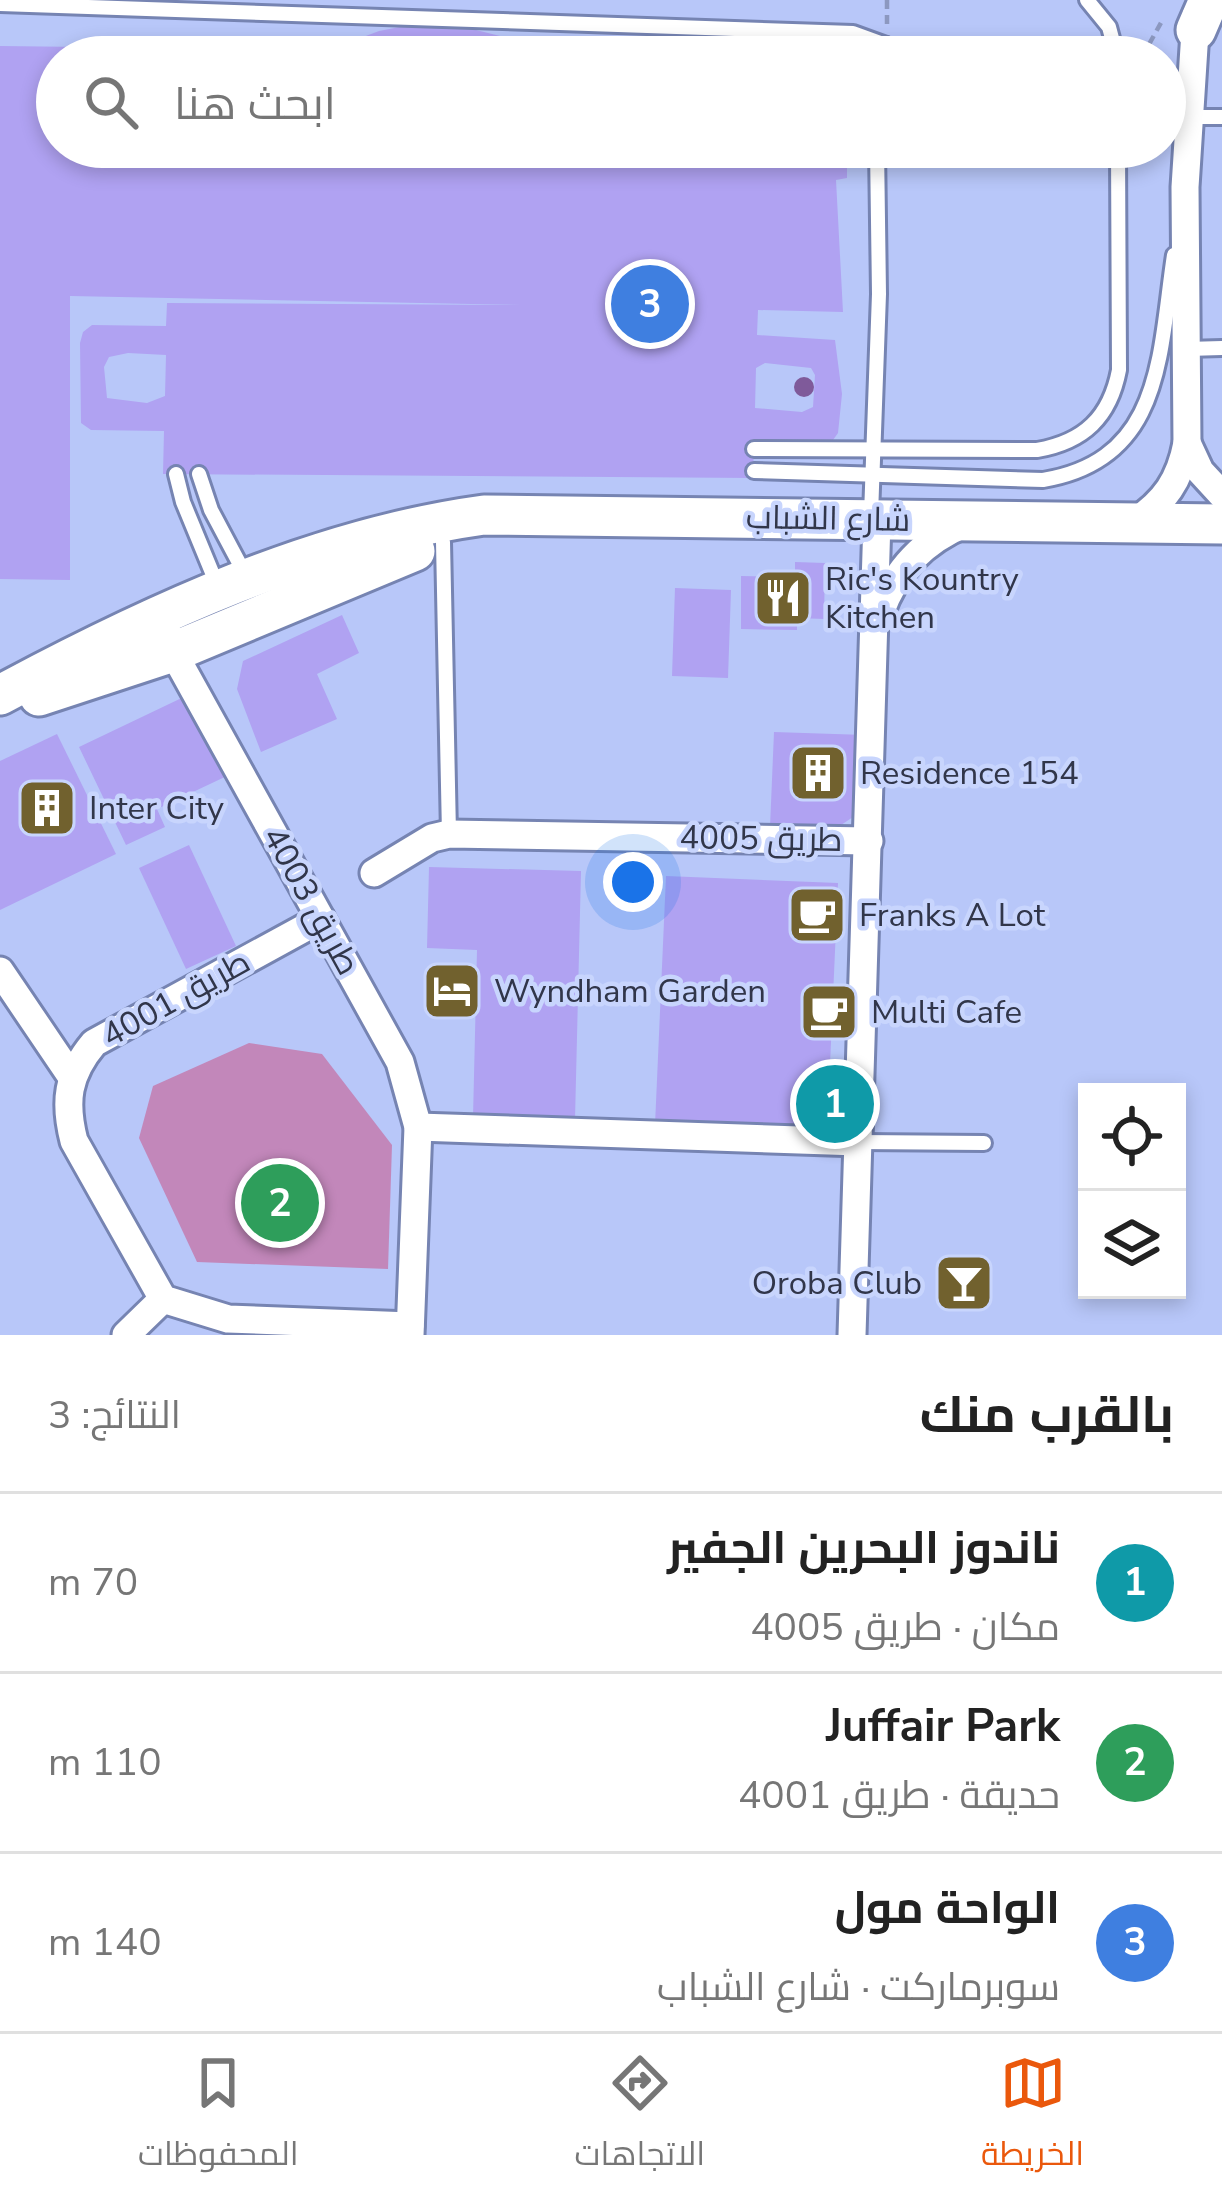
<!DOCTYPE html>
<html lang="ar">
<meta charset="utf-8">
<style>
body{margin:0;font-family:"Nunito Sans",Cairo,sans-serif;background:#f2f2f2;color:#222;direction:rtl}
.controls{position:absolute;right:36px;bottom:36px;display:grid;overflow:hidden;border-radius:0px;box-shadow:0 6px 18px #0003}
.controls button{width:108px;height:108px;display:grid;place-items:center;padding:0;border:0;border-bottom:3px solid #e0e0e0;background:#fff;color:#222;font:60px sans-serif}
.you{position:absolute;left:633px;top:882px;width:42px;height:42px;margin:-30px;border:9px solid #fff;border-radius:50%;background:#1a73e8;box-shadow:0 0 0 18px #1a73e833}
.badge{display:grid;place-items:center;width:78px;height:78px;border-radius:50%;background:#ea580c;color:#fff;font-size:39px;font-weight:700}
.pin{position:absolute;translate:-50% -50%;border:6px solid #fff;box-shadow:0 3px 12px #0006}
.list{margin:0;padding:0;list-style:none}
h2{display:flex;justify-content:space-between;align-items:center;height:156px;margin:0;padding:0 48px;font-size:51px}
h2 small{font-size:39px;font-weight:400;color:#767676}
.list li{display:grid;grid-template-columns:78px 1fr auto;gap:36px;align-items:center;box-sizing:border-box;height:180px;padding:0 48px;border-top:3px solid #e0e0e0}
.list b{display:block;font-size:45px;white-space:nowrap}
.list p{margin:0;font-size:39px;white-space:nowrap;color:#767676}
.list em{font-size:39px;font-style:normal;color:#767676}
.icon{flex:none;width:66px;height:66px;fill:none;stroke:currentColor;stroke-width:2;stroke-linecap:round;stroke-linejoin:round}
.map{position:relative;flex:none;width:1222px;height:1335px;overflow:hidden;direction:ltr}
.search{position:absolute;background:#fff;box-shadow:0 6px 18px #0003;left:36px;right:36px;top:36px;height:132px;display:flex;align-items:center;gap:30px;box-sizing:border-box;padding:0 42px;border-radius:66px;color:#767676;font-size:45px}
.sheet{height:696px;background:#fff}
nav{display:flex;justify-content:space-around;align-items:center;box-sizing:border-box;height:168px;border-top:3px solid #e0e0e0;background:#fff;font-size:33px;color:#767676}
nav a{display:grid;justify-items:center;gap:6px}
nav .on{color:#ea580c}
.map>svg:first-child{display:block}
.green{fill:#c287ba}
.building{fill:#b0a2f2;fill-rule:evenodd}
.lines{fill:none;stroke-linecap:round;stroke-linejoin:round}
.lane-casing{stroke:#7684b2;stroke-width:20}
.street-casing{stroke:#7684b2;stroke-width:33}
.secondary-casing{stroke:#7684b2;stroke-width:45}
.path{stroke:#8c98c0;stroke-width:4.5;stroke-dasharray:9 6;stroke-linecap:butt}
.lane{stroke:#fff;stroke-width:14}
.street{stroke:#fff;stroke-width:27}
.secondary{stroke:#fff;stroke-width:39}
.tree{fill:#7f5a9a}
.labels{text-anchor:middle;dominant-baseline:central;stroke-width:9;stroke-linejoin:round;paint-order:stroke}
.street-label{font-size:33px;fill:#31364a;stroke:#c8d5fd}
.poi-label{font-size:33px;fill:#31364a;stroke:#c8d5fd;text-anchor:start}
</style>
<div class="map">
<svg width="1222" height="1335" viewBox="0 0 1222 1335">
<rect width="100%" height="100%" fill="#b8c7f9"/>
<polygon class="green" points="249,1043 322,1054 392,1145 388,1269 197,1262 139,1138 153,1086"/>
<g class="building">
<path d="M436,20L536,45L819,39L839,45L844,57H57V147H847V178L836,180L843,312L758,310L757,335L835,340L842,394L838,433L833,440L754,442L753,478L163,474L164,431L91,430L81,423L80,343L83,332L92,325L166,326L167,303L521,305L70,296V580L0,579V46L329,50L379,31ZM128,353L166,355L165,396L147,403L107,398L104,367L109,357ZM765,363L811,368L815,375L813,407L802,412L755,408L756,368Z"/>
<polygon points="795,562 825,563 824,619 797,618 797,630 741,629 741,576 795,577"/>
<polygon points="675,588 731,590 728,678 672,676"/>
<polygon points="342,615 359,653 317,674 337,719 261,752 237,689 243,661"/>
<polygon points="190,694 229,775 157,809 165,827 126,845 79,747"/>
<polygon points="774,732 865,735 862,811 835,829 770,827"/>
<polygon points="57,734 116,854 0,910 0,761"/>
<polygon points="189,845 236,946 186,969 139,868"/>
<polygon points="429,867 581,871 575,1120 473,1118 477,950 427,948"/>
<polygon points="666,876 838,883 827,1133 655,1125"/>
</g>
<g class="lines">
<defs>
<g id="lane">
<polyline points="1087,0 1109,27 1117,57"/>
<polyline points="0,4 853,33 886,45"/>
<polyline points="883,57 886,45 914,57"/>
<polyline points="1189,117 1222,117"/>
<polyline points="1187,349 1222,348"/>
<path d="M754,449L1037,450C1084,442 1110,417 1119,370L1118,147"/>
<path d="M754,471L1043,480C1164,460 1159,353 1174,255"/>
<polyline points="176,474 183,502 218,587"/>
<polyline points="199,474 211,510 246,576"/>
<polyline points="871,515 879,294 877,147"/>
<polyline points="443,542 449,834"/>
<polyline points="859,1142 984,1143"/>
</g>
<g id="street">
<polyline points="1187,443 1200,471 1222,495"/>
<path d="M1133,523C1165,502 1180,480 1187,443L1185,187L1196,16"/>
<path d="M880,613C896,569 923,541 966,523"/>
<polyline points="170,637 173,652 400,1062 418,1127 410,1335"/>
<polyline points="374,873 432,838 449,834 869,841"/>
<path d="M321,919L94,1043C67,1075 64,1102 74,1141L163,1299L228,1319L410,1326"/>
<polyline points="0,971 71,1076"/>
<polyline points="418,1127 859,1142"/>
<polyline points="126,1335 163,1299"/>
<polyline points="852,1335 877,520"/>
</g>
<g id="secondary">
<polyline points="1196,30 1209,0"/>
<path d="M0,695C149,615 315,538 484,515L1222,524"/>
<polyline points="39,696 173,652 415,551"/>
</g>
</defs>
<use href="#lane" class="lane-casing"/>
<use href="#street" class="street-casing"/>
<use href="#secondary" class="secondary-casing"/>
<g class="path">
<polyline points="887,24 887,0"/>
<polyline points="1142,57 1162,21"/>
</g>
<use href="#lane" class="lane"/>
<use href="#street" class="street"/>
<use href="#secondary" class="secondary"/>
</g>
<circle class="tree" cx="804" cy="387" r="10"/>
<defs>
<symbol id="restaurant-square" viewBox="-11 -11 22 22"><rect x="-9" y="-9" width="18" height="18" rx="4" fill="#71612e" stroke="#c8d5fd"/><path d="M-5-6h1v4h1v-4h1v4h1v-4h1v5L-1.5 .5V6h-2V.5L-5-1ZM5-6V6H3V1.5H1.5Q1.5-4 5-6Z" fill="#fff"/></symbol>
<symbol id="building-square" viewBox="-11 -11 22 22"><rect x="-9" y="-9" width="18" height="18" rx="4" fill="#71612e" stroke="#c8d5fd"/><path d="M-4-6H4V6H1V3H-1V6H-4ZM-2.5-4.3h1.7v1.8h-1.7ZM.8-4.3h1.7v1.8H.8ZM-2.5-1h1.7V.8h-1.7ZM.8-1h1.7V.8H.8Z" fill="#fff"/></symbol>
<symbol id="cafe-square" viewBox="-11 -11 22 22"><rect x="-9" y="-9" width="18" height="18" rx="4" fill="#71612e" stroke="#c8d5fd"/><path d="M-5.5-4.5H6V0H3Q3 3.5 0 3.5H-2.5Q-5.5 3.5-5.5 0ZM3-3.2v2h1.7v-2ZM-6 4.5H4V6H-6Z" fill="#fff"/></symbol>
<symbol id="hotel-square" viewBox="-11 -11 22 22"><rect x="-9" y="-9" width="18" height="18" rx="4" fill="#71612e" stroke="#c8d5fd"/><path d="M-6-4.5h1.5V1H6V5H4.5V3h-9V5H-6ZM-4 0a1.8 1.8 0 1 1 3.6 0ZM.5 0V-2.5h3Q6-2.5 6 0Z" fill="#fff"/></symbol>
<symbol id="bar-square" viewBox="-11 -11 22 22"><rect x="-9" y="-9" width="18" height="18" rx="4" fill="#71612e" stroke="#c8d5fd"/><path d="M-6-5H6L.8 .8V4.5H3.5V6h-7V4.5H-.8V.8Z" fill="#fff"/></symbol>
</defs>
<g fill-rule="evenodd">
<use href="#restaurant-square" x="750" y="565" width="66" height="66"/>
<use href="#building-square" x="785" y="740" width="66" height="66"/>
<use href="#building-square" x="14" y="775" width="66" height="66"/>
<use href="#cafe-square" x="784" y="882" width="66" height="66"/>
<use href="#hotel-square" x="419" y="958" width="66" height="66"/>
<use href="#cafe-square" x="796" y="979" width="66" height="66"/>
<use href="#bar-square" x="931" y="1250" width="66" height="66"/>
</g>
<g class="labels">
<g class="street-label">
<text transform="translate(828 519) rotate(1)">شارع الشباب</text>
<text transform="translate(761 839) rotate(1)">طريق 4005</text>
<text transform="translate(311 901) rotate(61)">طريق 4003</text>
<text transform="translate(176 999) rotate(-29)">طريق 4001</text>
</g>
<g class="poi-label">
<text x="825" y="579">Ric's Kountry<tspan x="825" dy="38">Kitchen</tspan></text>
<text x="860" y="773">Residence 154</text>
<text x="89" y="808">Inter City</text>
<text x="859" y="915">Franks A Lot</text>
<text x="494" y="991">Wyndham Garden</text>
<text x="871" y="1012">Multi Cafe</text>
<text x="922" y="1283" text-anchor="end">Oroba Club</text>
</g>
</g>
</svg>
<div class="controls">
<button><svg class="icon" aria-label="locate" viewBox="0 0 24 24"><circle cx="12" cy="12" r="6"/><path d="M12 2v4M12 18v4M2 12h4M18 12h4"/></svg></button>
<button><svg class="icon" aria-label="layers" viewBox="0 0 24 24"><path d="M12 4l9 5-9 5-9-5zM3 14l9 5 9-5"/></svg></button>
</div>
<div class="you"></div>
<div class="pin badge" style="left:835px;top:1104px;background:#0f9aa8">1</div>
<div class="pin badge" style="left:280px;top:1203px;background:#2e9e5b">2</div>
<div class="pin badge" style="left:650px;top:304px;background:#3f7fe0">3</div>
<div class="search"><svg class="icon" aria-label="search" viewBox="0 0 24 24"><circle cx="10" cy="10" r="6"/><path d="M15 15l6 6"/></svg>ابحث هنا</div>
</div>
<section class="sheet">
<h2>بالقرب منك<small>النتائج: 3</small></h2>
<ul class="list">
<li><span class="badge" style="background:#0f9aa8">1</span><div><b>ناندوز البحرين الجفير</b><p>مكان · طريق 4005</p></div><em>70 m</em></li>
<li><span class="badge" style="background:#2e9e5b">2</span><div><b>Juffair Park</b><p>حديقة · طريق 4001</p></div><em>110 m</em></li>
<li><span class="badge" style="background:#3f7fe0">3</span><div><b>الواحة مول</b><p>سوبرماركت · شارع الشباب</p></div><em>140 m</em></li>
</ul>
</section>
<nav>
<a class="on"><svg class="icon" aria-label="map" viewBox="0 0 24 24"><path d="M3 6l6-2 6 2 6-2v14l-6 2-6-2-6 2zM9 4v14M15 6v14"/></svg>الخريطة</a>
<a><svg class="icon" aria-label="directions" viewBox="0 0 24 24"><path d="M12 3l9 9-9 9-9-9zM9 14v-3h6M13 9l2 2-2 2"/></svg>الاتجاهات</a>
<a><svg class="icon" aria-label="saved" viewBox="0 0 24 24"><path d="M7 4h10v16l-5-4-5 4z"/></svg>المحفوظات</a>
</nav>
